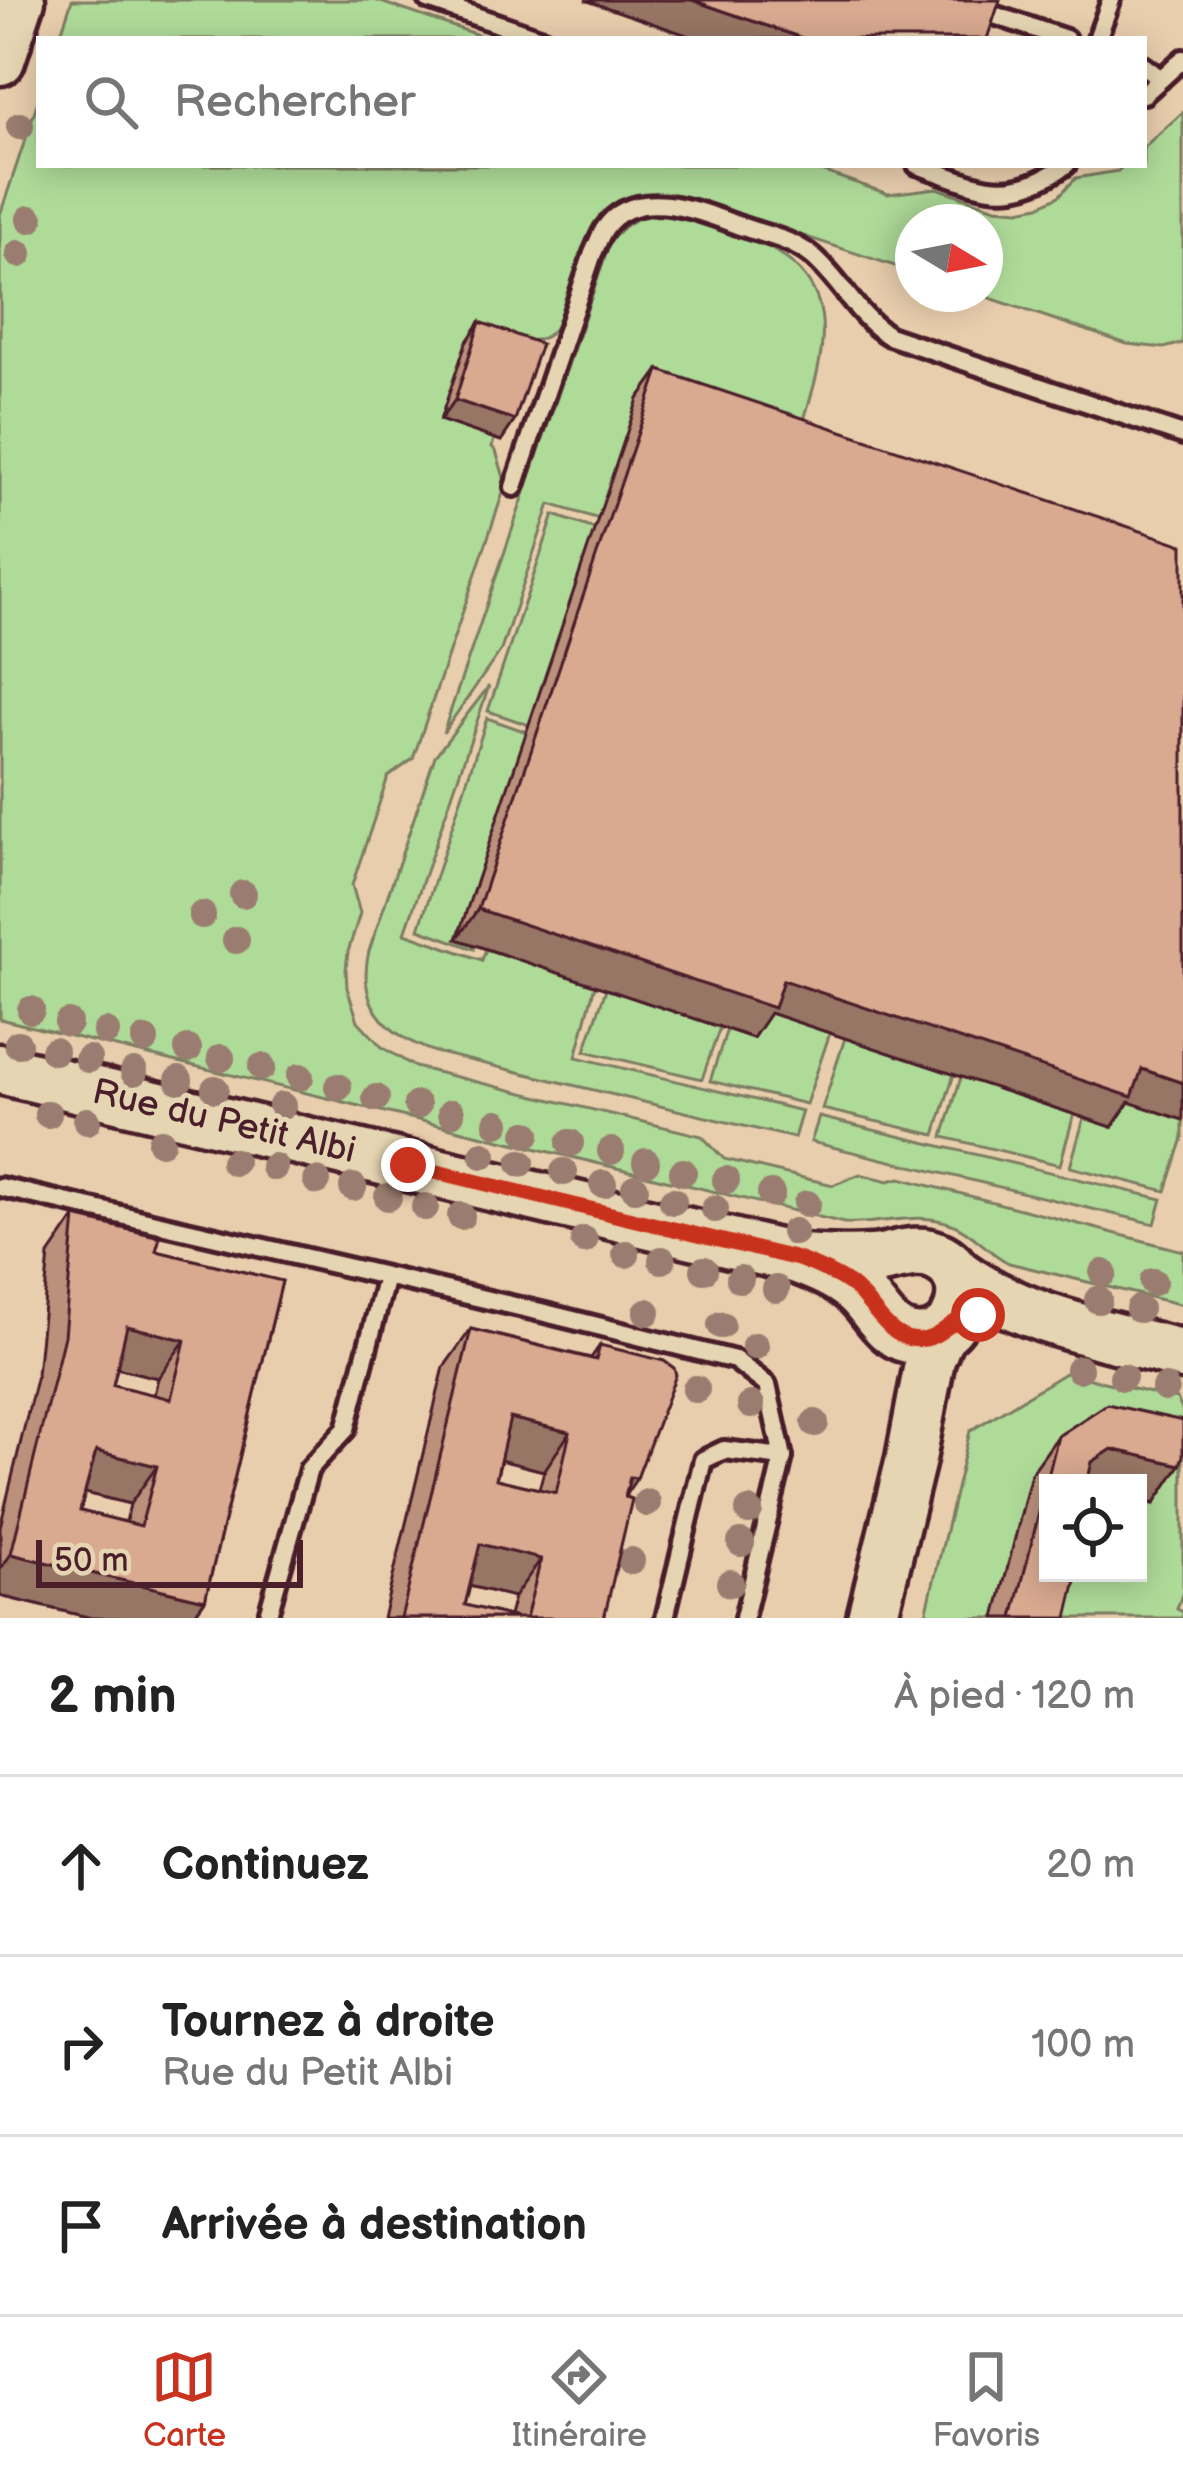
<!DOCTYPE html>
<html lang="fr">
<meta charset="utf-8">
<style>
body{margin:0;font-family:"Balsamiq Sans",sans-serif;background:#f2f2f2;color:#222}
.controls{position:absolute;right:36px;bottom:36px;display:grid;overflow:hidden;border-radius:0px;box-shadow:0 6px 30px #0003}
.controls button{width:108px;height:108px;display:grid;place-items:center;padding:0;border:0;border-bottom:3px solid #e0e0e0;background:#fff;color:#222;font:60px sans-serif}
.compass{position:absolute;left:895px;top:204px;width:108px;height:108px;border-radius:50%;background:#fff;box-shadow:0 6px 30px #0003;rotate:100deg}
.scale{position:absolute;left:36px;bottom:30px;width:267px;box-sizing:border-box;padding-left:12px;border:6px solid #4a1f2b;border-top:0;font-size:33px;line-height:42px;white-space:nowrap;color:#4a1f2b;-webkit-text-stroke:9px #e6d5b2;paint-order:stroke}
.stop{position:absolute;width:36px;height:36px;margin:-27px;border:9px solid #c8321e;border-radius:50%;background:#fff}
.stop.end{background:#c8321e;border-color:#fff;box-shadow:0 3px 12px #0008}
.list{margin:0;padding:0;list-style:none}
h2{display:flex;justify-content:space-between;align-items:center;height:156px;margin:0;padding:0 48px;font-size:51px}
h2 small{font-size:39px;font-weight:400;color:#767676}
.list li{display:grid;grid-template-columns:78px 1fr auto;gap:36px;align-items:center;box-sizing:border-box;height:180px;padding:0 48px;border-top:3px solid #e0e0e0}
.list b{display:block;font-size:45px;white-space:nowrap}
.list p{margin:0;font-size:39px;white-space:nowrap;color:#767676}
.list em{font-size:39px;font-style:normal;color:#767676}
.icon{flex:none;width:66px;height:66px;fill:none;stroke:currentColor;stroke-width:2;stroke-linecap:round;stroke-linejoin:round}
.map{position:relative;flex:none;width:1183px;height:1618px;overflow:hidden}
.search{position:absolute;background:#fff;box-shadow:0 6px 30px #0003;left:36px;right:36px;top:36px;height:132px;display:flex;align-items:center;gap:30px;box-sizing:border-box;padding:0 42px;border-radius:0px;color:#767676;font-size:45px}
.sheet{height:696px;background:#fff}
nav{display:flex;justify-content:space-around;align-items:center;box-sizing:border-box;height:168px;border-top:3px solid #e0e0e0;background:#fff;font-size:33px;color:#767676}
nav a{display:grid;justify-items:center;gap:6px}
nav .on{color:#c8321e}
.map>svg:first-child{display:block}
.green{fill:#afdb99;stroke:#7c7d62;stroke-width:3;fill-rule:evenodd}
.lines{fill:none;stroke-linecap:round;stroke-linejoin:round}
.lane-casing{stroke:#4a1f2b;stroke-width:26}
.secondary-casing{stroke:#4a1f2b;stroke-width:57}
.lane{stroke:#e6d5b2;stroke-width:16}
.secondary{stroke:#e6d5b2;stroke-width:48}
.tree{fill:#9a7d6f}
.wall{fill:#bb917c;stroke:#4a1f2b;stroke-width:3;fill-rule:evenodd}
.shaded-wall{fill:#987665;stroke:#4a1f2b;stroke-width:3}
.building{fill:#d9a990;stroke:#4a1f2b;stroke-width:3;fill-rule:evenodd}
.route{stroke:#c8321e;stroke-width:15}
.labels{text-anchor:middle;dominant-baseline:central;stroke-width:10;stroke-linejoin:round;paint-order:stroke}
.street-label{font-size:36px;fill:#4a1f2b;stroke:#e6d5b2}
</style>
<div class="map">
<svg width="1183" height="1618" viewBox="0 0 1183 1618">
<rect width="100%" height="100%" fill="#e9cead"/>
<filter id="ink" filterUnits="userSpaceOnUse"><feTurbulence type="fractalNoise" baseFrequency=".00833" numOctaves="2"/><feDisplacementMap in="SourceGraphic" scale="24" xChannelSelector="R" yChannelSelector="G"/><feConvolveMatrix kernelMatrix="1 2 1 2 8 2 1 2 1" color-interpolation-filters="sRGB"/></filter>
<g filter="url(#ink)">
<g class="green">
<polygon points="72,0 375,0 490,39 59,39"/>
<path d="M39,98V165H804L888,194L937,188L996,208L1019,210L1039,206L1059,196L1076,178L1118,171L1124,165H1144V147L1183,112V343L1164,348L1127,344L978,294H985V222H913V272L679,195C540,181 599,351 523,340L492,447L496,451L506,484L413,759L388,777L352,885L360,913L348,952L346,969L347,988L358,1021L382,1047L415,1067L702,1136L724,1159L833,1185L860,1174L889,1181L900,1178L1183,1251V1305L1009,1263C988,1253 973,1232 952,1224C916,1210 880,1226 844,1223L0,1019V215Z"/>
<path d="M652,214C682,213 714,224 742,235C859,280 822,359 794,452L599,519L550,504L501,650L443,733L610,242C622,226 632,219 652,214Z"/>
<polygon points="554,515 595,529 529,725 488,711"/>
<path d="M489,686L405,933L482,960L486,949L595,985L576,1057L802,1111L794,1138L435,1052C386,1035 356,1005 369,951L435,756Z"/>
<polygon points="487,718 527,732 458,938 473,944 474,949 419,929"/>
<polygon points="606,989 720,1027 702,1079 585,1051"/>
<polygon points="762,1010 830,1033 806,1104 710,1081 727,1029 752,1038"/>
<polygon points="845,1038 954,1074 935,1135 822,1109"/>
<polygon points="961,1077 1074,1114 1060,1165 943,1137"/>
<polygon points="1121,1099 1183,1120 1183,1138 1166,1191 1070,1167 1084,1118 1111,1126"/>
<polygon points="819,1117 1162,1199 1155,1224 811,1142"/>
<path d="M1065,1373L1177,1399L1183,1411V1591L1177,1609L1183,1612V1618H925L970,1431ZM1048,1483H1138V1573H1048Z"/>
</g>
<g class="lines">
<defs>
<g id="lane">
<polyline points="428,0 543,39"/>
<polyline points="997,16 1066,39"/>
<polyline points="1097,39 1111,0"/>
<polyline points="1144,66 1161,79"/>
<polyline points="1144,94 1183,59"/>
<path d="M917,165C979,186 1007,206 1066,165"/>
<path d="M514,487L593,253C597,245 600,235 605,228C636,183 704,213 743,227C766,235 793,240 812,256C841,280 856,316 889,336L1183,435"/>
<polyline points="0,1187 541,1312 735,1360 767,1385 783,1457 744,1618"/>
<polyline points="267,1618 309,1469 346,1429 386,1277"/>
<polyline points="665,1618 703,1460 724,1450 783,1457"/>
</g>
<g id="secondary">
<polyline points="0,60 20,0"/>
<path d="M0,1069L798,1259C819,1267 838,1275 855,1289C874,1304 883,1332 908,1338C959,1351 983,1276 936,1256C915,1247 893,1259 872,1260C848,1262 823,1260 798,1259"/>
<path d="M955,1272C1022,1321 1104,1334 1183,1355"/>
<polyline points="872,1618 911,1459 930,1359 940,1334"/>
</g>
</defs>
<use href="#lane" class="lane-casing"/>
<use href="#secondary" class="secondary-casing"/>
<use href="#lane" class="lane"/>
<use href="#secondary" class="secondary"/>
</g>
<g class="tree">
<circle cx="20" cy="126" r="14"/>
<circle cx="30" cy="219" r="14"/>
<circle cx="19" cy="254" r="14"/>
<circle cx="243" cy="894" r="14"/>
<circle cx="202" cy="915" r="14"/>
<circle cx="236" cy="940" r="14"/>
<circle cx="31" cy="1010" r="14"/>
<circle cx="68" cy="1023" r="14"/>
<circle cx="106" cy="1032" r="14"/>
<circle cx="145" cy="1040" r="14"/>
<circle cx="18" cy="1044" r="14"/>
<circle cx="188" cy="1049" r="14"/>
<circle cx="54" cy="1051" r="14"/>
<circle cx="221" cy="1058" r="14"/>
<circle cx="88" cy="1059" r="14"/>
<circle cx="262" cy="1067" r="14"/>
<circle cx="134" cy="1072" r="14"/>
<circle cx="300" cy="1077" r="14"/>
<circle cx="179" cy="1080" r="14"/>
<circle cx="338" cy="1087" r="14"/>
<circle cx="215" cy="1089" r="14"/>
<circle cx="376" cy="1098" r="14"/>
<circle cx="417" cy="1105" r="14"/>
<circle cx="282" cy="1106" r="14"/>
<circle cx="451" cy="1113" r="14"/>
<circle cx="48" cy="1114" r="14"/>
<circle cx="87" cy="1121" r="14"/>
<circle cx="497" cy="1123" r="14"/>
<circle cx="527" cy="1134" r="14"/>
<circle cx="161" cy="1142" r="14"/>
<circle cx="570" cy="1143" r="14"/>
<circle cx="611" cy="1151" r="14"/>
<circle cx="483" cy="1155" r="14"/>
<circle cx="234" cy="1162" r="14"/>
<circle cx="646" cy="1162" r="14"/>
<circle cx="521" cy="1163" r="14"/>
<circle cx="274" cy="1167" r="14"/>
<circle cx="564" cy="1172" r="14"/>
<circle cx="683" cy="1172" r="14"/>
<circle cx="726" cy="1180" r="14"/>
<circle cx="317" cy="1181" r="14"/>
<circle cx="603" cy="1184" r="14"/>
<circle cx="353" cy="1187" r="14"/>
<circle cx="635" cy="1188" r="14"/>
<circle cx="771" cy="1194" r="14"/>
<circle cx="388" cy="1197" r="14"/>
<circle cx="673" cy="1201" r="14"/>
<circle cx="807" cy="1204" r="14"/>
<circle cx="425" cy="1207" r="14"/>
<circle cx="715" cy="1209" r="14"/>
<circle cx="461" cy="1216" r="14"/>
<circle cx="794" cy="1232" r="14"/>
<circle cx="584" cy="1240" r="14"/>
<circle cx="626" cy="1254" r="14"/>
<circle cx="662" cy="1260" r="14"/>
<circle cx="704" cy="1270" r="14"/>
<circle cx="1103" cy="1273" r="14"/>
<circle cx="740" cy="1279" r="14"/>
<circle cx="1153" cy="1282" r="14"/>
<circle cx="776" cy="1289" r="14"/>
<circle cx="1098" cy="1300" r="14"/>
<circle cx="1139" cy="1309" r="14"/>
<circle cx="647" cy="1312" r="14"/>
<circle cx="721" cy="1325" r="14"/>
<circle cx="755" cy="1346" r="14"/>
<circle cx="1079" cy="1369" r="14"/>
<circle cx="1123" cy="1377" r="14"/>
<circle cx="1165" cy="1388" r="14"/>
<circle cx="696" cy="1389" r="14"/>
<circle cx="751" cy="1405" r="14"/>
<circle cx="815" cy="1423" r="14"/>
<circle cx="647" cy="1503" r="14"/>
<circle cx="749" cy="1511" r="14"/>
<circle cx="741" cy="1543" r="14"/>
<circle cx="631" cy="1561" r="14"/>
<circle cx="730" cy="1583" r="14"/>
</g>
<g class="wall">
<polygon points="480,322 515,420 501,441 440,420 466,343"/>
<polygon points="659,370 1129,1102 1112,1127 770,1013 753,1038 457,939 638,399"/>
<path d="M75,1217L156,1251L282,1281L205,1600L192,1618H92L0,1596V1527L37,1375L49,1255ZM117,1368L158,1378L154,1395L113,1385ZM85,1493L130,1504L126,1522L80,1511Z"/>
<path d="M471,1329L591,1358L600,1345L626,1495L604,1618H383L444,1367ZM501,1460L544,1471L539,1489L496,1479ZM470,1586L514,1597L509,1616L465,1605Z"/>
<polygon points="1058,1436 1180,1465 1154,1504 1138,1500 1138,1483 1048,1483 1067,1618 995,1618 1031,1474"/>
</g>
<g class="shaded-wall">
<polygon points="585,0 692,0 805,39 698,39"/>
<polygon points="455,400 515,420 501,441 440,420"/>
<polygon points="478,909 783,980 1142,1069 1183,1083 1183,1120 1129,1102 1112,1127 770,1013 753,1038 457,939"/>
<polygon points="127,1326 185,1340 158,1378 100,1364"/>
<polygon points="510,1418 570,1432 544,1471 484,1456"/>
<polygon points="1112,1449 1180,1465 1154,1504 1138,1500 1138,1483 1077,1483 1092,1462"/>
<polygon points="96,1451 157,1466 130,1504 69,1489"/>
<polygon points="630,1477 637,1478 611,1516"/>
<polygon points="480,1544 541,1559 514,1597 453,1582"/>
<polygon points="11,1554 205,1600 192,1618 92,1618 0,1596 0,1570"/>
</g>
<g class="building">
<polygon points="692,0 1000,0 987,39 805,39"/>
<polygon points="480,322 541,344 515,420 455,400"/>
<polygon points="659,370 1183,545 1183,1083 1142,1069 1132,1097 783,980 774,1008 478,909"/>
<path d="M75,1217L160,1237L156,1251L282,1281L205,1600L11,1554L64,1336ZM127,1326L185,1340L171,1399L113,1385ZM96,1451L157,1466L141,1526L80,1511Z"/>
<path d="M471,1329L596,1360L600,1345L664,1361L674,1368L676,1375L637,1478L630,1477L625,1497L632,1499L604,1618H526L541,1559L480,1544L465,1605L517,1618H401ZM510,1418L570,1432L556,1493L496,1479Z"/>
<polygon points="1107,1404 1183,1421 1183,1456 1180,1465 1112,1449 1092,1462 1087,1483 1048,1483 1048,1573 1067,1573 1066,1576 1076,1580 1067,1618 1013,1618 1058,1436"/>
</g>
</g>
<g class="lines" filter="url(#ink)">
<path class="route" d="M408,1165L798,1259C817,1266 834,1273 851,1285C875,1304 889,1346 926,1339C940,1336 947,1325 959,1320C961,1319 976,1316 978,1315"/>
</g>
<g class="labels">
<g class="street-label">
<text transform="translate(224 1122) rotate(13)">Rue du Petit Albi</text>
</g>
</g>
</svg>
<div class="controls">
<button><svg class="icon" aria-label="locate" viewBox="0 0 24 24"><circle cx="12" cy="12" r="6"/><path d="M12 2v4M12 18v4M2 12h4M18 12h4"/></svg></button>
</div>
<svg class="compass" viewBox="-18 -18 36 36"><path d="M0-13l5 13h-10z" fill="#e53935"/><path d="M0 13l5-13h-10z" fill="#767676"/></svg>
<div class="scale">50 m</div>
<div class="stop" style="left:978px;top:1315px"></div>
<div class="stop end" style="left:408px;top:1165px"></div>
<div class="search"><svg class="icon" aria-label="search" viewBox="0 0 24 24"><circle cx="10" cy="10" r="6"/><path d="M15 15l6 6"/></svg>Rechercher</div>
</div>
<section class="sheet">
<h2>2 min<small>À pied · 120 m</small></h2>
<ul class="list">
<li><svg class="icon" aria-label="ahead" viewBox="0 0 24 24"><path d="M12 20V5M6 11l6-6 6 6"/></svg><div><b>Continuez</b></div><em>20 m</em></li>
<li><svg class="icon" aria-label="right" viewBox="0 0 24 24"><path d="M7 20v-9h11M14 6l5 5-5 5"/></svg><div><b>Tournez à droite</b><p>Rue du Petit Albi</p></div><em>100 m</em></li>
<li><svg class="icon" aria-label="arrive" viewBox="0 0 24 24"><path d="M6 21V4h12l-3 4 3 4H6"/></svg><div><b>Arrivée à destination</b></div></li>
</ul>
</section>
<nav>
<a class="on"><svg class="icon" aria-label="map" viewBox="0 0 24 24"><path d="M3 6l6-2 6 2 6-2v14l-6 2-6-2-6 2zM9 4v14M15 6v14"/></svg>Carte</a>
<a><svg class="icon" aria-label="directions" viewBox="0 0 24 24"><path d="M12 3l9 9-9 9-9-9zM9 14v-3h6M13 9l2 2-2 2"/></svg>Itinéraire</a>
<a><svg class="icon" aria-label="saved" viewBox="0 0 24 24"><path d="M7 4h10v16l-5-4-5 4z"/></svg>Favoris</a>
</nav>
